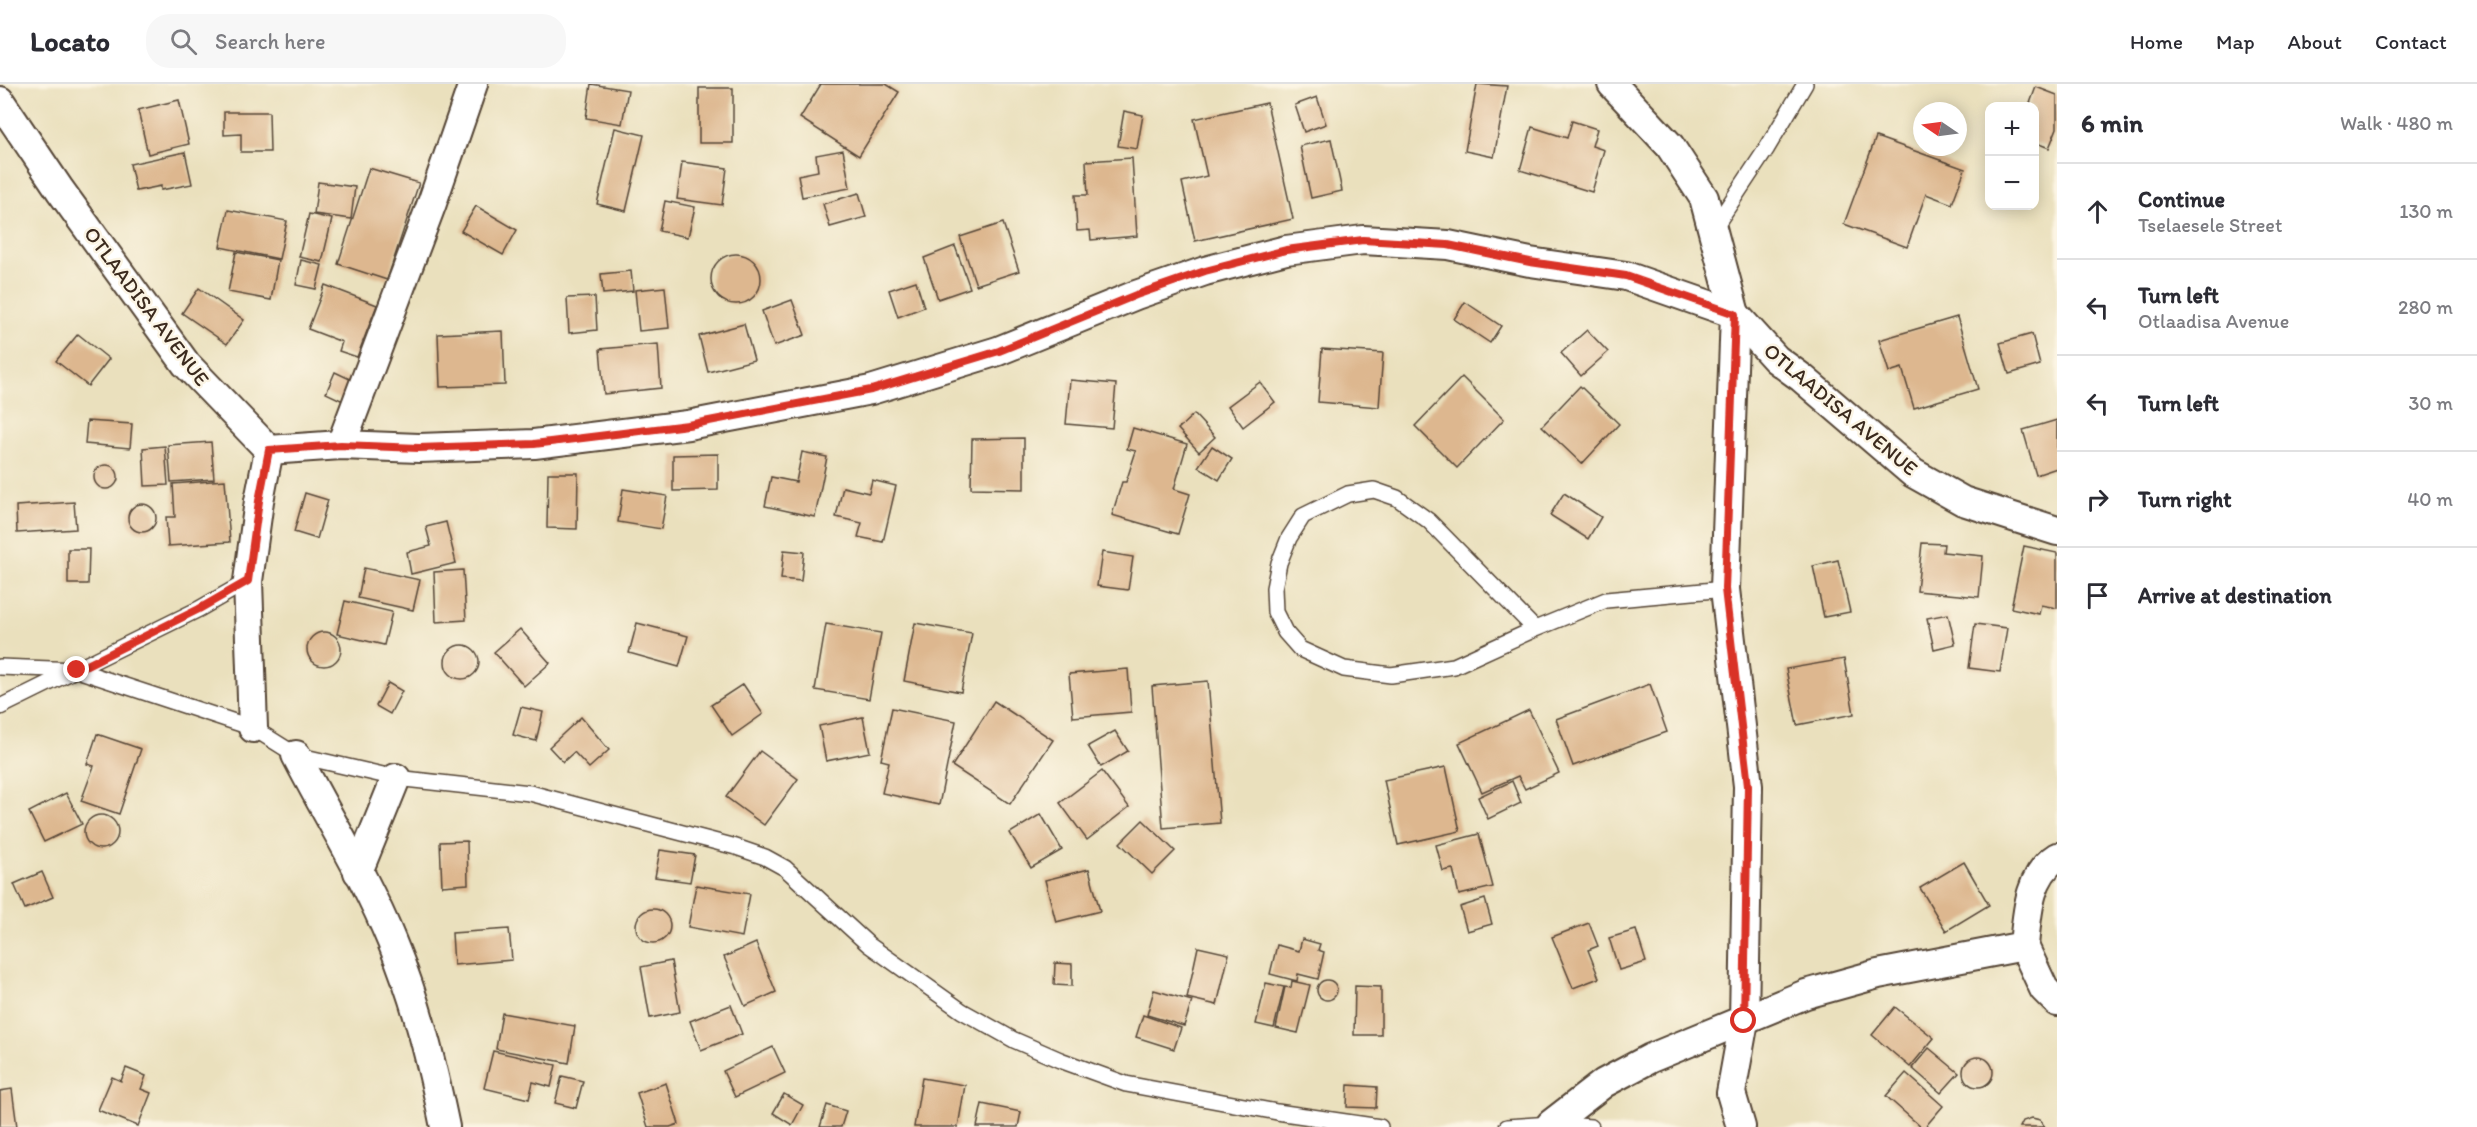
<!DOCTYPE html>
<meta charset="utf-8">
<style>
body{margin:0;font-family:Itim,sans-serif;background:#f7f7f7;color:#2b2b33}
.controls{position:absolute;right:18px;top:18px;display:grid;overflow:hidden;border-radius:12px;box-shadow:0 3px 15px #0003}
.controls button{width:54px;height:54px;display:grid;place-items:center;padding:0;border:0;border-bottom:2px solid #e1e1e2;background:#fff;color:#2b2b33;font:30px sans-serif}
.compass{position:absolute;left:1913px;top:18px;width:54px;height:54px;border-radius:50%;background:#fff;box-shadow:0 3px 15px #0003;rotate:283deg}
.stop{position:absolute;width:18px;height:18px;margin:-14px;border:4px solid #d93025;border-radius:50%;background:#fff}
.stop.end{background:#d93025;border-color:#fff;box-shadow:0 2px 6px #0008}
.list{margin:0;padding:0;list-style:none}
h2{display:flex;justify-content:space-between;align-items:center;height:78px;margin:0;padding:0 24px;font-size:26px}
h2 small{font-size:20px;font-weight:400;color:#7c7c81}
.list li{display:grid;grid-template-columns:39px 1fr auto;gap:18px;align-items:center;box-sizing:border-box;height:96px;padding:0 24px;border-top:2px solid #e1e1e2}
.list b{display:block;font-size:22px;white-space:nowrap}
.list p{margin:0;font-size:20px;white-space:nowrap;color:#7c7c81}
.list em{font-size:20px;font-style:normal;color:#7c7c81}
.icon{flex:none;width:33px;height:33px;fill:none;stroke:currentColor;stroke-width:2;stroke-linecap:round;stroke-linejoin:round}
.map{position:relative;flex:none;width:2057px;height:1043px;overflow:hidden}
header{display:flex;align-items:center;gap:36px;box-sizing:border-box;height:84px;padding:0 30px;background:#fff;border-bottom:2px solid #e1e1e2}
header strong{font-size:28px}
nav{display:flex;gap:33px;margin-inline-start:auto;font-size:21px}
.search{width:420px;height:54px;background:#f7f7f7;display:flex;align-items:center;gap:15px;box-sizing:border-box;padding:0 21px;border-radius:24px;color:#7c7c81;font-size:22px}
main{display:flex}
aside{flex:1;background:#fff}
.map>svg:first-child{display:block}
.building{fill:#ddb78f}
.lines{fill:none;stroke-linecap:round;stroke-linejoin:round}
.service-casing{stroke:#554536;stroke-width:18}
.minor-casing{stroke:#554536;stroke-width:32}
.service{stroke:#fff;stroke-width:15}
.minor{stroke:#fff;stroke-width:28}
.route{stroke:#d93025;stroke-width:8}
.labels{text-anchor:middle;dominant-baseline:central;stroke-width:5;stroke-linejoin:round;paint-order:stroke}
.street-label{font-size:21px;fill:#3b2a1e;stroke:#fcf5e5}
</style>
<header>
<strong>Locato</strong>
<div class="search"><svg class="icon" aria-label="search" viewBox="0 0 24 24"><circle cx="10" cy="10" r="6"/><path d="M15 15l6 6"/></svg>Search here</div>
<nav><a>Home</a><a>Map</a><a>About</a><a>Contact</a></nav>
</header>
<main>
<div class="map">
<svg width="2057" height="1043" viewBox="0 0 2057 1043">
<rect width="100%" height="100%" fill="#fcf5e5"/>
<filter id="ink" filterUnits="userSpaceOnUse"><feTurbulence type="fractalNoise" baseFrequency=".0167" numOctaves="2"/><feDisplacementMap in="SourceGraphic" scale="12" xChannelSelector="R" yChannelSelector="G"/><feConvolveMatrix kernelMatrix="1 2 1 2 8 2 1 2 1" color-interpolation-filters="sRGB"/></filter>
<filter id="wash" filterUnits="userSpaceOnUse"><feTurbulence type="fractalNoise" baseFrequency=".008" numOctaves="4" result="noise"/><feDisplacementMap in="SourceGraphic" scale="24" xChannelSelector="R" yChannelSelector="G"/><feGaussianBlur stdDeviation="1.35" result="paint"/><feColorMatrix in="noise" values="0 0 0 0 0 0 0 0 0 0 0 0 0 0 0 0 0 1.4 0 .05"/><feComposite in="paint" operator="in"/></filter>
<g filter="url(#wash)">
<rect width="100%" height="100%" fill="#eae0bd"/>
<g id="blocks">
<g class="building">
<polygon points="591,0 628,6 622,40 586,34"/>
<polygon points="821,0 886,0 899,8 859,72 800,34"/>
<polygon points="1477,0 1507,2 1494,73 1465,67"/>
<polygon points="2036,3 2057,11 2057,44 2049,64 2034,58 2034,22 2029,22"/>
<rect x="699" y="4" width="34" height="55"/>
<polygon points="1317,13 1326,40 1304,48 1295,21"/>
<polygon points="179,16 189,60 148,70 138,26"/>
<polygon points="1267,19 1293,135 1195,157 1182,98 1207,92 1194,35"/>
<polygon points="1124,27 1143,31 1137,65 1118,62"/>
<polygon points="224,28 269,28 270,68 241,68 241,50 224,51"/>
<polygon points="1572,37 1597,45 1592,62 1604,66 1592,108 1520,86 1532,43 1567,54"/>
<polygon points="615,44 644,51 626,127 597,120"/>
<polygon points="1876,53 1965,85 1952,120 1926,110 1907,163 1844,140"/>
<polygon points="1331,55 1342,107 1311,114 1300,62"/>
<polygon points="843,66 850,104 802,113 798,91 818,87 816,71"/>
<polygon points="185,68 192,100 161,106 161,102 136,107 130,80"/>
<polygon points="1132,74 1137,152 1091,156 1090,146 1077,147 1075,111 1088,111 1086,77"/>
<polygon points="682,78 727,84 722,121 677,115"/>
<polygon points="369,84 419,99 387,196 338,180"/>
<polygon points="318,98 355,103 351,135 314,130"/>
<polygon points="859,109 866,133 830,143 823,120"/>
<polygon points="665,117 695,123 688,153 659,147"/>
<polygon points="476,122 517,146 503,171 461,147"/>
<polygon points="228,126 287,137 279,175 220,163"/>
<polygon points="309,130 332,135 322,178 299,173"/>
<polygon points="1003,139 1019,187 976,201 960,153"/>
<polygon points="955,162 970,204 938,215 924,174"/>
<polygon points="236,168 278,176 271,216 228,208"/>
<circle cx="736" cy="195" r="25"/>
<polygon points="301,176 322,181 316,205 296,201"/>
<polygon points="631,187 633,207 603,210 601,190"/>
<polygon points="916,197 924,223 898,233 889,206"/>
<polygon points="325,201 377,221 357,273 339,267 342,258 308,245"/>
<polygon points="665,203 669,244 639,247 635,206"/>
<polygon points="199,204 244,236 227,260 182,229"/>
<polygon points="595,213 597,246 569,249 567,214"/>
<polygon points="792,216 805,251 774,262 762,227"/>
<polygon points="1465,218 1501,242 1490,259 1454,235"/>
<polygon points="1957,233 1978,305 1914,324 1902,284 1889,288 1879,256"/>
<polygon points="744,240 754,276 708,288 699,252"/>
<polygon points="1587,246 1608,268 1581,292 1561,269"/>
<polygon points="503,247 505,301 440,303 438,250"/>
<polygon points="78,250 109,275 88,302 56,277"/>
<polygon points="2032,250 2040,281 2009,290 2000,259"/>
<polygon points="658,260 661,304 604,310 600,265"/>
<polygon points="1322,265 1383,269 1379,323 1318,318"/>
<polygon points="335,288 352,296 343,317 326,309"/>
<polygon points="1462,293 1504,335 1457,384 1415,342"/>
<polygon points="1070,296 1116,300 1112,344 1066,340"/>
<polygon points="1260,298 1275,318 1243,343 1228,322"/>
<polygon points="1580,302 1619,340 1582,380 1542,342"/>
<polygon points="1194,330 1215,353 1199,368 1178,345"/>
<polygon points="2057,336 2057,384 2036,391 2023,346"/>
<polygon points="87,337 132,340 130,364 85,360"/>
<polygon points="1133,344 1187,360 1174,405 1190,410 1178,450 1112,431 1122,398 1126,398 1136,367 1127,365"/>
<polygon points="1024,354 1024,405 971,404 972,355"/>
<polygon points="211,358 214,395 171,398 168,361"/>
<polygon points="165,362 168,401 145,402 143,364"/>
<polygon points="1212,362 1232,375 1219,396 1198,383"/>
<polygon points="802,368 827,373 815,433 765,422 771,393 796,398"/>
<polygon points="718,370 718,406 673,407 673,371"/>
<circle cx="106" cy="393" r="12"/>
<polygon points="548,389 578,389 577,445 547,444"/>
<polygon points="225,396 230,458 168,462 166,433 175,433 173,400"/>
<polygon points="872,396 896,402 883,458 858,453 862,439 836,433 843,403 869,409"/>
<polygon points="623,405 667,412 661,445 618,438"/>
<polygon points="305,409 328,416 317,455 294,448"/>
<polygon points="1564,409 1601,433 1588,455 1550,431"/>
<polygon points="74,418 76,445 17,449 16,422"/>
<circle cx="142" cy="434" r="14"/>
<polygon points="446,438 456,479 411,490 407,468 431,462 426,443"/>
<polygon points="1922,459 1944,460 1943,468 1983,472 1979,513 1917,507"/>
<polygon points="2024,462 2057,469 2057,524 2041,521 2039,530 2011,524"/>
<polygon points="68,465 89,465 88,500 68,500"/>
<polygon points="784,466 804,468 801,497 781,495"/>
<polygon points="1102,468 1133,473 1128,506 1097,502"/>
<polygon points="1838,476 1850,528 1824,533 1813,482"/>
<polygon points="364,484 420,496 413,526 358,514"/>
<polygon points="463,486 466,536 436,538 434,488"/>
<polygon points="345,517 392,528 384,561 337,550"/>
<polygon points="1948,530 1955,560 1934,565 1927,534"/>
<polygon points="637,539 688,552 679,583 629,569"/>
<polygon points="915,539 972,549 961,608 904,597"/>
<polygon points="826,540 881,549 869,615 815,606"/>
<polygon points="1975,540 2007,544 2000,588 1969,584"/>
<polygon points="520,545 550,579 524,602 494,568"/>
<circle cx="324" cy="565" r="17"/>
<circle cx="462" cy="578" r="17"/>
<polygon points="1844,575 1854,630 1797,641 1786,585"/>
<polygon points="1128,585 1131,628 1073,633 1069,590"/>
<polygon points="1208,597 1220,739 1163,744 1152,602"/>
<polygon points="388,599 402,607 390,630 376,622"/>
<polygon points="743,600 763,630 732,652 711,621"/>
<polygon points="1650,600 1667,648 1573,682 1556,635"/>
<polygon points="994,617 1053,656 1010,720 952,682"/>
<polygon points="521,623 543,628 536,657 513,651"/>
<polygon points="892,624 956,637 939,721 882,709 889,678 881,676"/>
<polygon points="1529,626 1559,689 1525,705 1518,692 1482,708 1459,659"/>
<polygon points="581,633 609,666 589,684 574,668 563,678 549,663"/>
<polygon points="863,633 870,668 826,677 819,642"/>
<polygon points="1115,647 1128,667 1101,683 1088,662"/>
<polygon points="97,650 141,665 119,730 81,717 94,682 87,680"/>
<polygon points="760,667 798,695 764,741 726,713"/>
<polygon points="1446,683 1460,747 1398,761 1384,696"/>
<polygon points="1102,687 1129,723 1087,756 1060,719"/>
<polygon points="1512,697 1521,719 1488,735 1478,713"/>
<polygon points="66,709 82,740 44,758 29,728"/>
<polygon points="1041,730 1062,766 1031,784 1010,749"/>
<circle cx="101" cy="748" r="17"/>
<polygon points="1143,736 1175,767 1152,790 1120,759"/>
<polygon points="1479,750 1493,803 1459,811 1453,785 1443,787 1436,761"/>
<polygon points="467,757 468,800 442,802 440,758"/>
<polygon points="660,766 695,771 690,798 655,793"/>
<polygon points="1964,778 1989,821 1946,847 1920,804"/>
<polygon points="1089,785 1100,827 1056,838 1045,796"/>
<polygon points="42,788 53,813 25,825 14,800"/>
<polygon points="696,801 750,810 742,853 688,843"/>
<polygon points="1485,815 1492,840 1467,847 1460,823"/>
<circle cx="653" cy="842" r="17"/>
<polygon points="1589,839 1598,862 1588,866 1599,894 1573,904 1552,853"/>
<polygon points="509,845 512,876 454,881 452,849"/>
<polygon points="1636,846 1646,878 1619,886 1609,854"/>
<polygon points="1302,855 1320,860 1318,866 1324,868 1318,895 1298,890 1297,897 1270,890 1277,861 1299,867"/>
<polygon points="756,859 776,908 745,922 724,873"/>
<polygon points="1198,863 1229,870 1217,921 1187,914"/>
<polygon points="671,877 680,928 650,934 641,883"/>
<polygon points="1055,879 1072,880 1072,902 1054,901"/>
<circle cx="1327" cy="906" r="10"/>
<polygon points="1292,897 1310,901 1298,949 1276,944 1285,903 1291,904"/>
<polygon points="1266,899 1284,903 1274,944 1256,940"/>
<polygon points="1355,902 1381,903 1381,951 1354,951"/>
<polygon points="1154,906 1192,917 1184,942 1147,931"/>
<polygon points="731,921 742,950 701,966 690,937"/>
<polygon points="1895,923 1934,954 1910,983 1872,951"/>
<polygon points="502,929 575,942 569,979 496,965"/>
<polygon points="1143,931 1181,944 1174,965 1136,953"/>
<polygon points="773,963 785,989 735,1013 723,987"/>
<polygon points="1929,964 1959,989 1941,1009 1912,984"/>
<polygon points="493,967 556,981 551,1003 533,998 529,1015 484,1004"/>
<circle cx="1978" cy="988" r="15"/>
<polygon points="126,984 146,992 141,1005 151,1009 138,1042 98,1026 112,993 121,997"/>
<polygon points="1906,989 1943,1022 1925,1043 1921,1043 1886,1012"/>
<polygon points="562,992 583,997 576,1024 555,1019"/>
<polygon points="922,994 965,1001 958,1043 914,1043"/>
<polygon points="666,999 679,1040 670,1043 648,1043 637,1009"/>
<polygon points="1348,1001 1377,1003 1376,1024 1347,1023"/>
<polygon points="12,1005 17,1043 0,1043 0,1007"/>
<polygon points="784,1010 803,1021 792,1041 773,1029"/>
<polygon points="982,1020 1021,1028 1018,1043 977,1043"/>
<polygon points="827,1021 846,1027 841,1043 820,1043"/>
<polygon points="2032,1034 2040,1036 2045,1043 2020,1043 2023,1037"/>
</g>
</g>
</g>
<g filter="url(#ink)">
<use href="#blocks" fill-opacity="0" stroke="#554536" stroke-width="1.5"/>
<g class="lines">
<defs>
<g id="service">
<polyline points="1714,144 1767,64 1805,0"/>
<polyline points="1535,545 1429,437 1397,414 1374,406 1348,410 1303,432 1289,454 1279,479 1274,504 1275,528 1285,548 1300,565 1344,585 1391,591 1454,582 1535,545 1606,516 1725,505"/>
<polyline points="0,583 77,586 253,644 296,671 396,694 530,709 736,763 765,773 785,784 869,861 962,927 1014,956 1060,976 1126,1000 1277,1028 1380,1043"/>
<polyline points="0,623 199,525 248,497"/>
<polyline points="1507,1043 1551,1040 1591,1043"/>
</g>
<g id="minor">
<polyline points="1612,0 1670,62 1704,114 1735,230 1725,505 1748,702 1744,937 1731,1009 1741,1043"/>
<polyline points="0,17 60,106 186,280 269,366 341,361 419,364 534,360 688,341 871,306 998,267 1136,211 1205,187 1286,166 1363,156 1448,161 1530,178 1626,192 1735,230 1776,275 1802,294 1913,389 1963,417 2057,447"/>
<polyline points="341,361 432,119 473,0"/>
<polyline points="253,644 248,497 259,417 269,366"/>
<path d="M296,671C328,733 366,794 392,858C417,918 432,980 445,1043"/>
<polyline points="358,788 396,694"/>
<polyline points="2024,862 2044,905 2057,918"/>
<path d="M1551,1040L1604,999L1651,974L1806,910L1878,890L2024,862C2027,832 2028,791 2057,773"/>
</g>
</defs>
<use href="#service" class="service-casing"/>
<use href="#minor" class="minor-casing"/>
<use href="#service" class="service"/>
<use href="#minor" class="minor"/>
</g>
</g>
<g class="lines" filter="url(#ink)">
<polyline class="route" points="77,586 199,525 248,497 259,417 269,366 341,361 419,364 534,360 688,341 871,306 999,267 1136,211 1205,187 1286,166 1363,156 1448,161 1530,178 1626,192 1735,230 1725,505 1748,702 1744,937"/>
</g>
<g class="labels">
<g class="street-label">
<text transform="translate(147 222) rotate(53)">OTLAADISA AVENUE</text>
<text transform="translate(1841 325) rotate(40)">OTLAADISA AVENUE</text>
</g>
</g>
</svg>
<div class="controls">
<button>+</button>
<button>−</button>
</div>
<svg class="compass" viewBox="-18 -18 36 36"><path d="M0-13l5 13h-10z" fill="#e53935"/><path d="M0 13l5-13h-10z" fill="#7c7c81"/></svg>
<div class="stop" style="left:1744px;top:937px"></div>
<div class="stop end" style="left:77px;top:586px"></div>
</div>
<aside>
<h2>6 min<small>Walk · 480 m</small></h2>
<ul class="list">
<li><svg class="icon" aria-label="ahead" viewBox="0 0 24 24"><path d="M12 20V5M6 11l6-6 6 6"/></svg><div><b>Continue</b><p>Tselaesele Street</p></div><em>130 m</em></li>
<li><svg class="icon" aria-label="left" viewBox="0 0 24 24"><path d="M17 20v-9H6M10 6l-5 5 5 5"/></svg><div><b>Turn left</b><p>Otlaadisa Avenue</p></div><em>280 m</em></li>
<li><svg class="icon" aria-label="left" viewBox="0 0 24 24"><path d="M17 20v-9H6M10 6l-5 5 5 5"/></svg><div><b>Turn left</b></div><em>30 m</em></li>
<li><svg class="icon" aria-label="right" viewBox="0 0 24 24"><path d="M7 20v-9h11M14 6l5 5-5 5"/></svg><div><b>Turn right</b></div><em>40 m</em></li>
<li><svg class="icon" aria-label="arrive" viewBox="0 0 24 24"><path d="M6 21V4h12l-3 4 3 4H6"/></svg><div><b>Arrive at destination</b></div></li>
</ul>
</aside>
</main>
